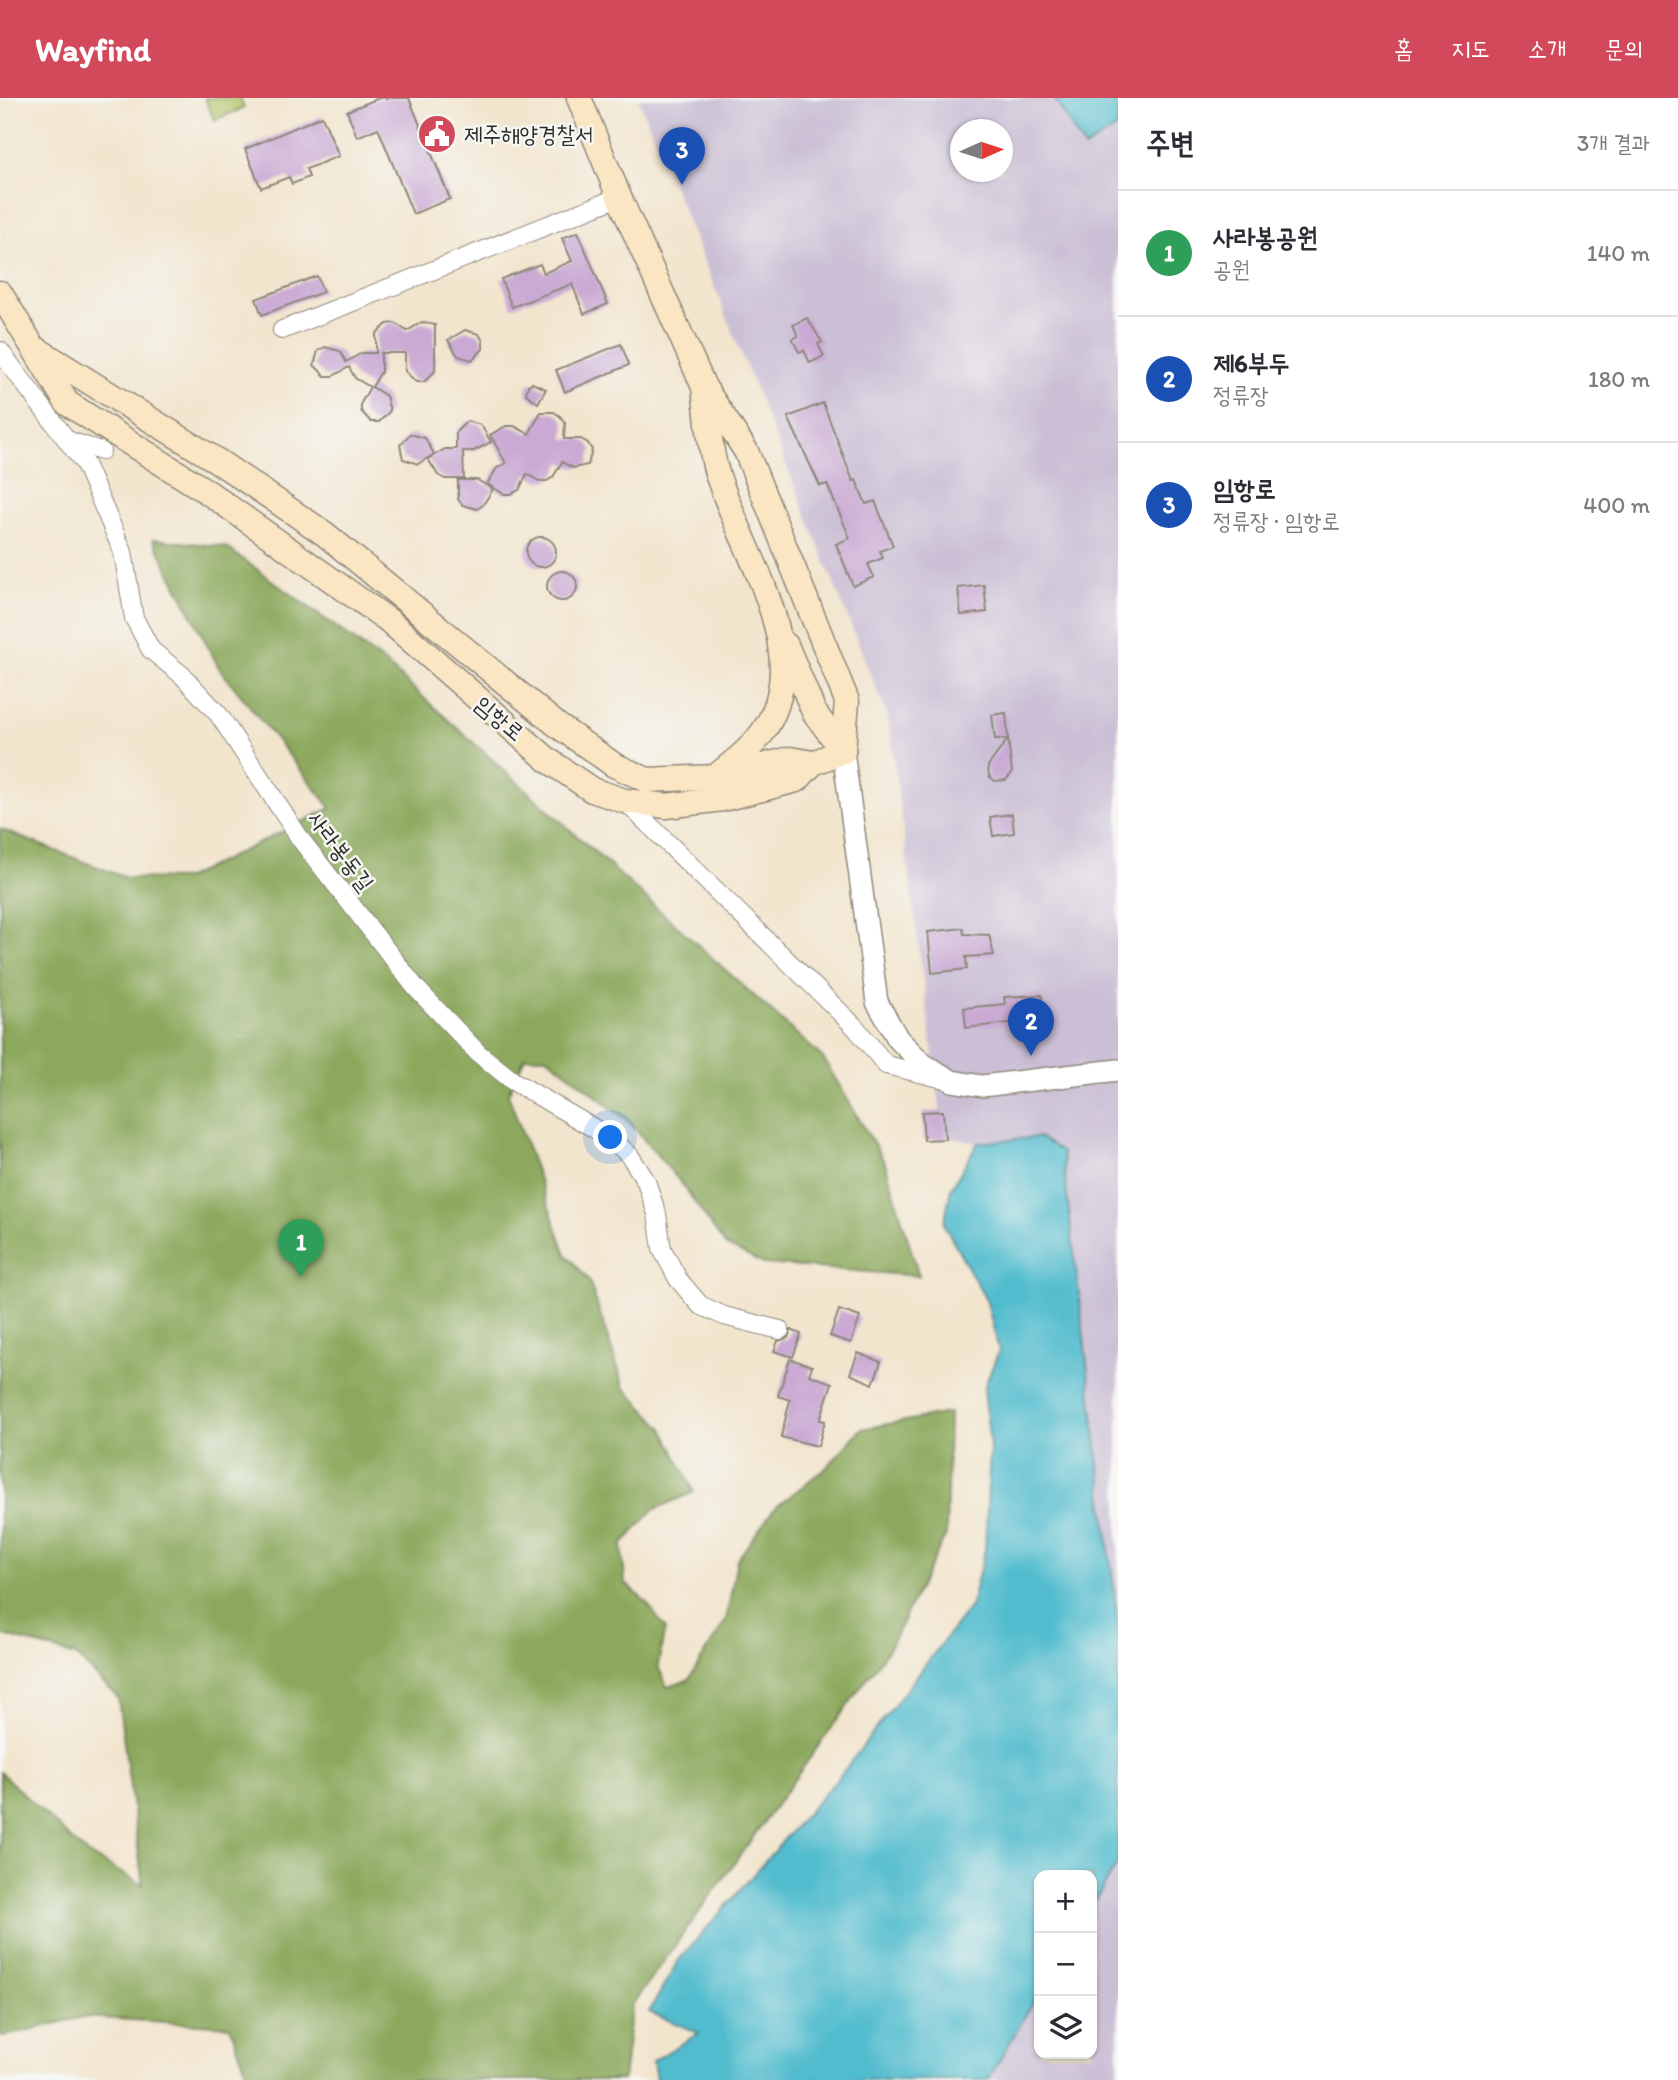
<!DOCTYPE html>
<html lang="ko">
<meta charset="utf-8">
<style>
body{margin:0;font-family:Itim,"Poor Story",sans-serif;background:#f2f2f3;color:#2b2b33}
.controls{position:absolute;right:21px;bottom:21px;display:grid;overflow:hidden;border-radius:14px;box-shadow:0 2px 5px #0004}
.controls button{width:63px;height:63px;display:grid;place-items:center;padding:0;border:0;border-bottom:2px solid #e1e1e2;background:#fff;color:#2b2b33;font:35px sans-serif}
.compass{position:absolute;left:950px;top:21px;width:63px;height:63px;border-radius:50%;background:#fff;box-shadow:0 2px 5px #0004;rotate:87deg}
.you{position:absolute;left:611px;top:1040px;width:24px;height:24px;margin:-18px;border:5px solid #fff;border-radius:50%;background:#1a73e8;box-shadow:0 0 0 10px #1a73e833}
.badge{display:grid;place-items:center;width:46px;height:46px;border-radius:50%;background:#d1495b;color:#fff;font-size:23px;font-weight:700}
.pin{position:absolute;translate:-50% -58px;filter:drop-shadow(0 2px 4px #0008)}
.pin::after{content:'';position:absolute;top:37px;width:24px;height:21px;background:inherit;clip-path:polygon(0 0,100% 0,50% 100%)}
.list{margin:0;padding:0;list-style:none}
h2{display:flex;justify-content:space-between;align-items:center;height:91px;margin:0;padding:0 28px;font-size:30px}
h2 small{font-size:23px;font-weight:400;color:#7c7c81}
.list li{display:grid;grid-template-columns:46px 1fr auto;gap:21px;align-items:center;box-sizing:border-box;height:126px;padding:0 28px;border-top:2px solid #e1e1e2}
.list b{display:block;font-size:26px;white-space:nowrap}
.list p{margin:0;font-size:23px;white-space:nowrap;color:#7c7c81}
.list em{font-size:23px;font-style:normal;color:#7c7c81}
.icon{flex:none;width:38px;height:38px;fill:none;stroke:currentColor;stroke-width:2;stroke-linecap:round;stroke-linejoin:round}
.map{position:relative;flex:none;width:1118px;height:1982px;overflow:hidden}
header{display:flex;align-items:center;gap:42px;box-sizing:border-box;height:98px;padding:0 35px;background:#d1495b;color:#fff}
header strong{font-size:33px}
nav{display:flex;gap:38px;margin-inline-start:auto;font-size:24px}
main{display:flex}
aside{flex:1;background:#fff}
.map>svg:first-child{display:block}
.industrial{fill:#cbbfd5;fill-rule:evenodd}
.green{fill:#afc266;stroke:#6d7648;stroke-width:2}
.forest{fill:#8ba85b;stroke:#5b6a43;stroke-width:2}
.water{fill:#51bcce;stroke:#3e747c;stroke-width:2}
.building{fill:#caaad4}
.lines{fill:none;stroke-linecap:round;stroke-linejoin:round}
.minor-casing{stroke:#8e887c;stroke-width:20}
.tertiary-casing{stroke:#8e887c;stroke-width:24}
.secondary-casing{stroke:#8e887c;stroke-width:27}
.minor{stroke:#fff;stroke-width:18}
.tertiary{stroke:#fff;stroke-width:21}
.secondary{stroke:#fbe6c4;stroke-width:24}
.labels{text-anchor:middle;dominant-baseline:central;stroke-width:5;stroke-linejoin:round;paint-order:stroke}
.poi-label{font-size:23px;fill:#2b2b2b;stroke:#f6f6f2;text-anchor:start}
.street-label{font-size:23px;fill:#2b2b2b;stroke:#f6f6f2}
</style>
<header>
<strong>Wayfind</strong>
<nav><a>홈</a><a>지도</a><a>소개</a><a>문의</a></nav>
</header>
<main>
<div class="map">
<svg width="1118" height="1982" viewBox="0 0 1118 1982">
<rect width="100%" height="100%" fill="#f6f6f2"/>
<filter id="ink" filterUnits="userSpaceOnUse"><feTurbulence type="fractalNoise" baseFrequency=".0143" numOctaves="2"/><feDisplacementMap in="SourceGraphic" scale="14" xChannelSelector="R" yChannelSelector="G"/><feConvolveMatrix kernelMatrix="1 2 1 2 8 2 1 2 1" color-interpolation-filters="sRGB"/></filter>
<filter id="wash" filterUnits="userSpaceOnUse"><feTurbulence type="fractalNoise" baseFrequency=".00686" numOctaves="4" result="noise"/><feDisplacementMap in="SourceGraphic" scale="28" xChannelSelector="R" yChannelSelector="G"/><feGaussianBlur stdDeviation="1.57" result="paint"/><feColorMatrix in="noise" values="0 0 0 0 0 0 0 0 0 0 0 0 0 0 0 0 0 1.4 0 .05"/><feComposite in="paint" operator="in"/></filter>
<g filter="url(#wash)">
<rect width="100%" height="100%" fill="#f2e5ce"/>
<g class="industrial">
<path d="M638,0H1054L1084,50L1118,29V1527L1062,1054L1039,1039L978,1045L944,1039L888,619ZM960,32H1002V74H960Z"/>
<polygon points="1118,1765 1118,1982 988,1982 1039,1894 1039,1956 1092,1956 1092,1808"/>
</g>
<polygon class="green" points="205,0 240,0 244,10 214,22"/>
<polygon class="forest" points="153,441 226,449 384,564 823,960 885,1065 919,1178 764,1166 725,1147 682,1086 630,1025 547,959 525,959 508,996 566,1156 589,1182 624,1289 663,1330 694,1394 653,1412 622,1447 625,1485 646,1504 665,1530 658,1568 667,1589 688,1583 726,1522 737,1462 774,1411 829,1367 861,1331 949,1315 946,1437 889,1550 632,1907 623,1982 244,1982 247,1975 230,1928 83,1919 0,1939 0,1674 86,1755 143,1787 118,1600 76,1558 0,1536 0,731 126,780 185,781 331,710 219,570"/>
<g class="water">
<polygon points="1054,0 1118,0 1118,29 1084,50"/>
<polygon points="1039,1039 1062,1054 1118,1527 1118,1765 1092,1808 1092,1777 1039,1777 1039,1894 988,1982 656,1982 653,1963 699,1935 649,1914 678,1863 843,1674 971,1507 985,1451 990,1350 984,1290 999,1253 987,1204 944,1126 951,1090 978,1045"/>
</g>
<g id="blocks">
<g class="building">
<polygon points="379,0 409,0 450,101 413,116 378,30 357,39 347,13"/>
<polygon points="322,18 339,58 306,71 309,79 292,86 289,79 261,90 245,51"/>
<polygon points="578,134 608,206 584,216 572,186 512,209 501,181 540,166 544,175 572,163 562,140"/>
<polygon points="317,178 323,194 262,217 256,201"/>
<polygon points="807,220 822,244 818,246 824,258 810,265 804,252 799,254 792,241 798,238 793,227"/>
<polygon points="422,224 435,227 435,273 424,284 416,284 405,273 405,255 381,255 381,274 372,289 386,298 390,313 379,324 371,324 361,313 361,305 370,289 355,280 349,269 333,278 325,278 314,267 318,253 325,249 340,253 346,264 362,255 376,255 376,236 387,226 395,225 407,233"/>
<polygon points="465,232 479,236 483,243 483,251 472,262 458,258 448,242"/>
<polygon points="621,246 629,267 565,294 556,272"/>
<polygon points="532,285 546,291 538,305 526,296 528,287"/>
<polygon points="823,305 853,383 856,382 866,406 875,403 893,448 880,453 883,460 868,466 874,479 853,488 836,446 850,440 827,386 820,388 788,319"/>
<polygon points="541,314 554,314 560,318 565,325 564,341 581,341 588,345 592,352 588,367 573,370 562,364 553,379 547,383 539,383 527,376 519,392 511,396 504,396 487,386 497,370 506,365 490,337 506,328 514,328 529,336"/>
<polygon points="467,323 481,327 491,344 474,353 463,353 464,381 445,381 438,377 428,361 445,351 456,351 456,334"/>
<polygon points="410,336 425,340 434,356 418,366 403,361 400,347"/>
<polygon points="458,382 477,382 493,391 483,407 477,411 462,407 458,401"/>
<circle cx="541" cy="454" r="15"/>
<circle cx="562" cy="488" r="15"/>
<polygon points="984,487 987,514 961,517 958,490"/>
<polygon points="1006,615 1008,641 995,641 992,617"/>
<polygon points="1008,641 1012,675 1006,682 995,683 989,678 988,668"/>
<polygon points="1012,716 1014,735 993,738 990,719"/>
<polygon points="963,830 964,836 989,837 994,857 966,859 967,871 932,875 928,834"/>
<polygon points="1042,897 1044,921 966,930 964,910 1005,906 1004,899"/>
<polygon points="943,1013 945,1041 924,1042 922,1014"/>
<polygon points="839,1212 860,1219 851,1245 830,1238"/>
<polygon points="791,1232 801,1236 793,1259 774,1253 778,1243 788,1240"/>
<polygon points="858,1255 881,1264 873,1286 850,1276"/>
<polygon points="790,1261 812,1268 809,1277 832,1285 820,1322 825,1323 818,1348 781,1339 790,1302 778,1298"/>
</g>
</g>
</g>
<g filter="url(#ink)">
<use href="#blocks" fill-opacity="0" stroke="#8e887c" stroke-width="2"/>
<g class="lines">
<defs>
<g id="minor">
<polyline points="282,232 619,99"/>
<polyline points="0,253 85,366 123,454 134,520 151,552 182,577 219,617 301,742 416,890 478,955 513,983 612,1041 630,1058 646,1083 657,1116 662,1151 678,1181 700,1207 724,1218 780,1232"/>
<polyline points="69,343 101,353"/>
<polyline points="625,703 856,930 886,967 940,980"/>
</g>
<polyline id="tertiary" points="843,653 877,904 898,941 923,966 952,983 982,988 1118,972"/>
<g id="secondary">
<polyline points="579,0 619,99 704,289 746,353 847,603 843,653"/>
<polyline points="0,195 67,305 209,395 388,522 548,662 592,692 625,703 666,708 723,701 797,682 813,665 843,653"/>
<path d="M33,249L219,364L325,436L557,627L614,667L647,682L715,679C731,666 750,652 762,635C820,555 736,447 715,368C709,343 707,315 704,289"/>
<polyline points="786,547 814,614 843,653"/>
<polyline points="718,679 790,661 813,665"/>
</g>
</defs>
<use href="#minor" class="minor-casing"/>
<use href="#tertiary" class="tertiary-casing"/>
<use href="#secondary" class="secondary-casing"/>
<use href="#minor" class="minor"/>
<use href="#tertiary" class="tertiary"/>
<use href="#secondary" class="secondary"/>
</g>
</g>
<defs>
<symbol id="civic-disc" viewBox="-11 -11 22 22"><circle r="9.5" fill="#d1495b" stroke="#f6f6f2"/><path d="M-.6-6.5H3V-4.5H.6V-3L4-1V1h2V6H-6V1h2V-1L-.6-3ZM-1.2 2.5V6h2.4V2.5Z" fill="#fff"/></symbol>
</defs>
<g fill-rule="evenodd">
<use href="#civic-disc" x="415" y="14" width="44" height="44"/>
</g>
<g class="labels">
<g class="poi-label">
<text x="464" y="36">제주해양경찰서</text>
</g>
<g class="street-label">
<text transform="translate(500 620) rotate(40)">임항로</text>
<text transform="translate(341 753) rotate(53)">사라봉동길</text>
</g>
</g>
</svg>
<div class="controls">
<button>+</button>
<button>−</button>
<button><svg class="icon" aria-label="layers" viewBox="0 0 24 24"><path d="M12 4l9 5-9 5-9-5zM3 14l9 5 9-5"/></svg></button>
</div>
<svg class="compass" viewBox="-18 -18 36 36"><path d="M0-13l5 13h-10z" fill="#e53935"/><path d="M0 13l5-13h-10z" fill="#7c7c81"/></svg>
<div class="you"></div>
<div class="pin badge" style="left:301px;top:1179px;background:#2e9e5b">1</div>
<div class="pin badge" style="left:1031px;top:958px;background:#1a4fb4">2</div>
<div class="pin badge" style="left:682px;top:87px;background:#1a4fb4">3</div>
</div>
<aside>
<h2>주변<small>3개 결과</small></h2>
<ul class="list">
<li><span class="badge" style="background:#2e9e5b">1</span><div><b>사라봉공원</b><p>공원</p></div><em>140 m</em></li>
<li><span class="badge" style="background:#1a4fb4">2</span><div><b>제6부두</b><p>정류장</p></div><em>180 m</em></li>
<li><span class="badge" style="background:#1a4fb4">3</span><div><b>임항로</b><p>정류장 · 임항로</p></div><em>400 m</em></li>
</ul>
</aside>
</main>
